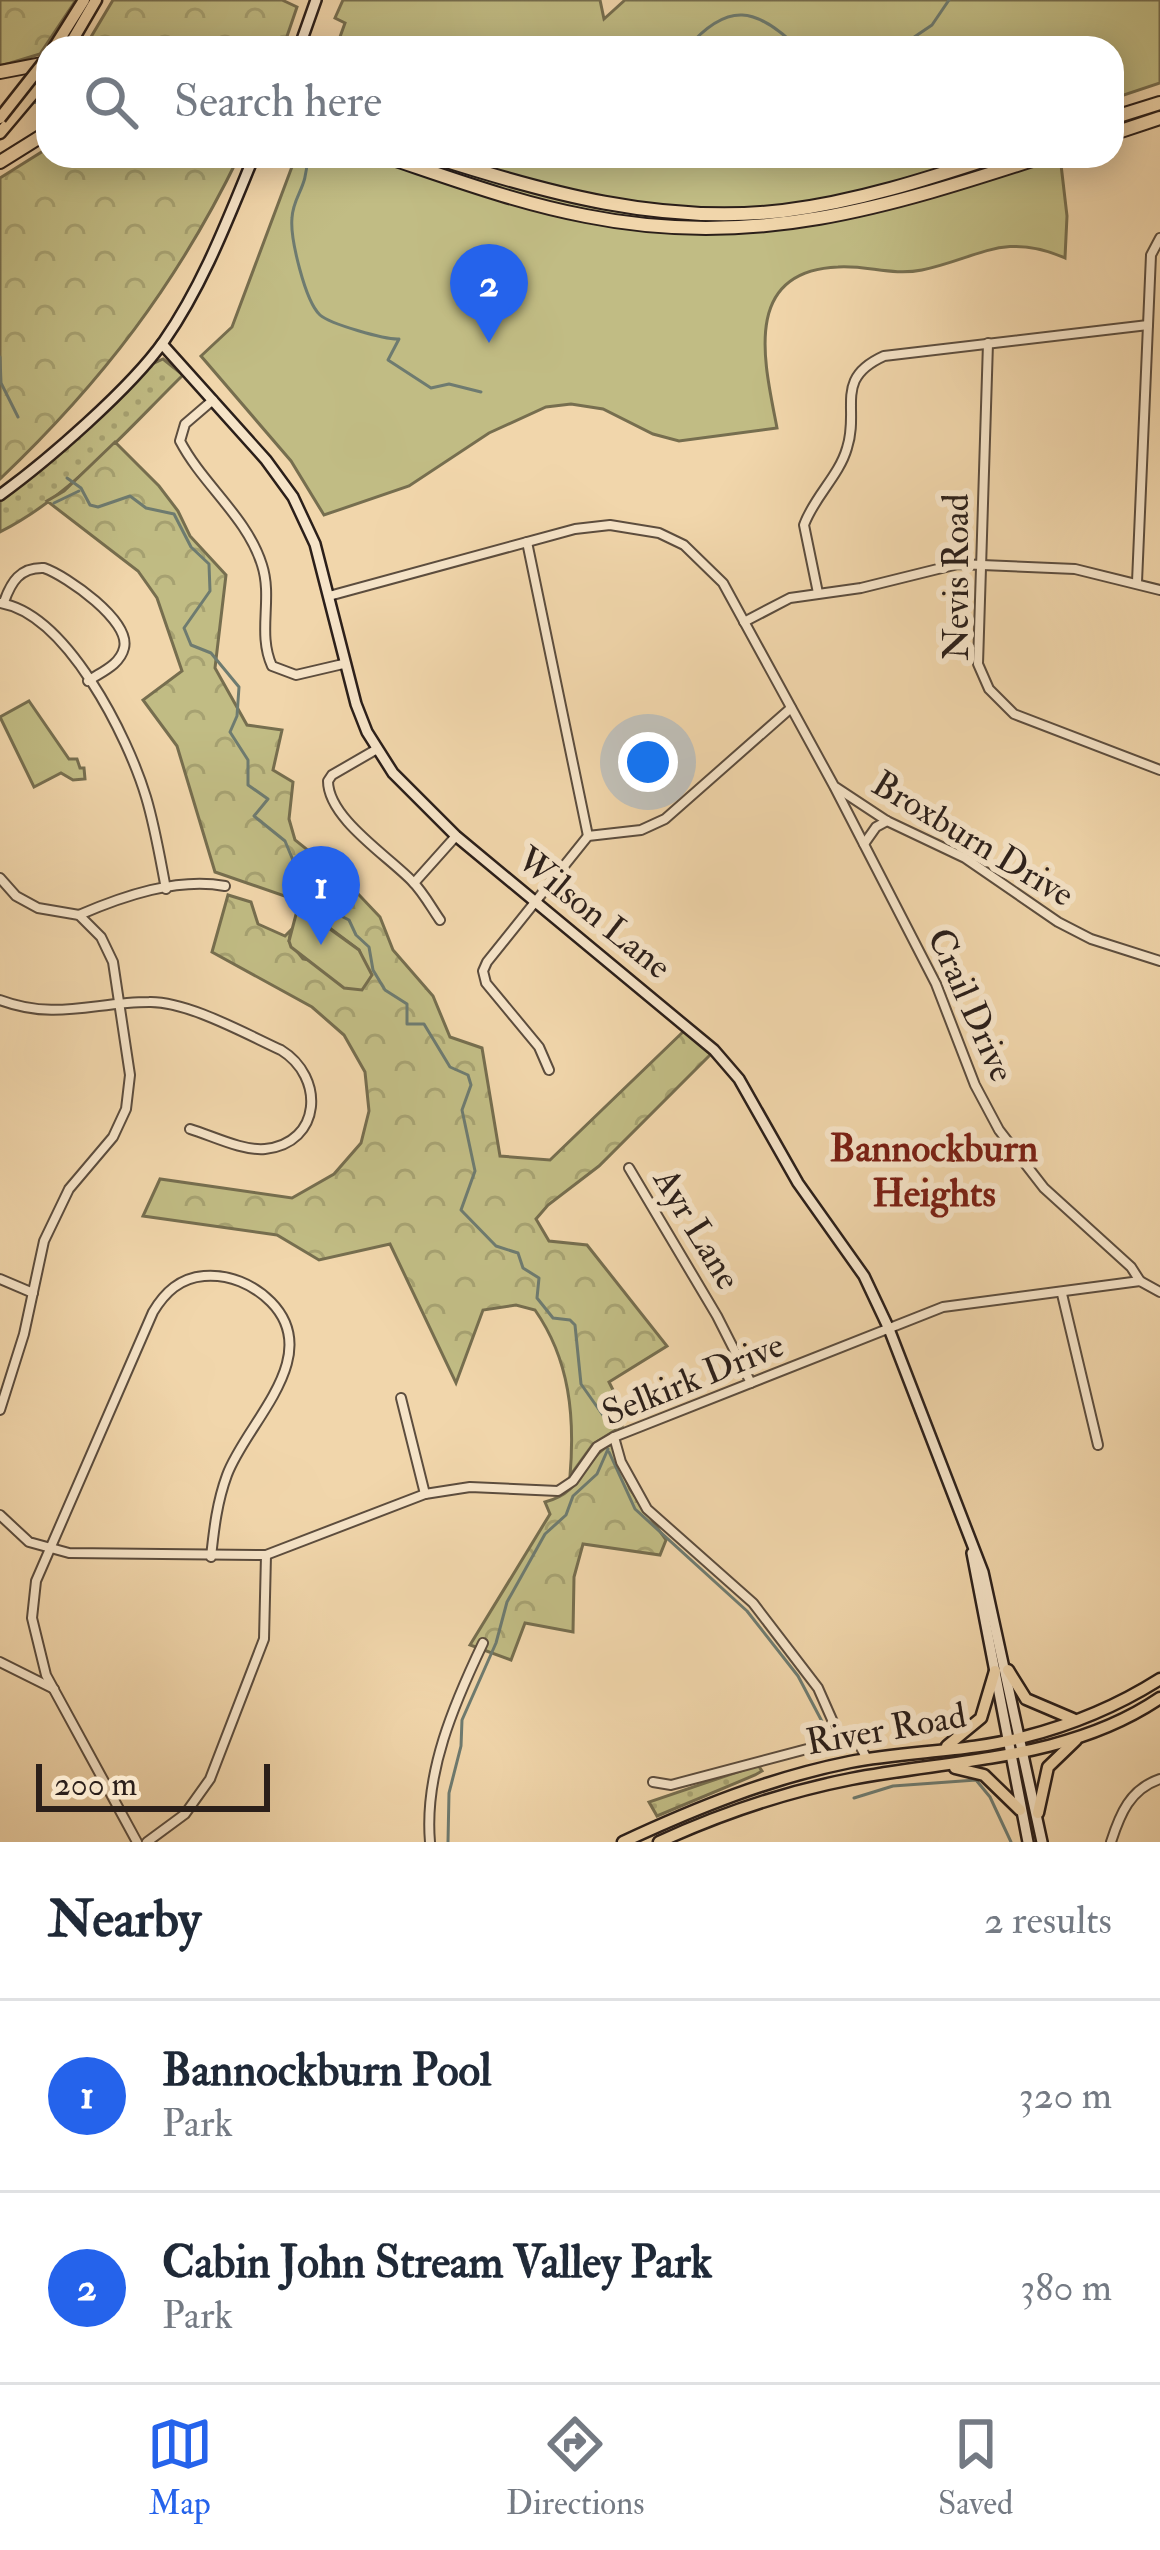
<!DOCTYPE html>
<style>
body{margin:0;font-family:"IM FELL Double Pica",serif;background:#f6f6f7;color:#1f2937}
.scale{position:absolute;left:36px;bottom:30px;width:234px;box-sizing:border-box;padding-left:12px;border:6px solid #2b1f1a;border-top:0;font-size:33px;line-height:42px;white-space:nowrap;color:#2b1f1a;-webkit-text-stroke:9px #f6e4c8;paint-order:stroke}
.you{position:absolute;left:648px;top:762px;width:42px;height:42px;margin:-30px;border:9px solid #fff;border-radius:50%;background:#1a73e8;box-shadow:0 0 0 18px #1a73e833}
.badge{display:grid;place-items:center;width:78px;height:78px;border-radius:50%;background:#2563eb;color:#fff;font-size:39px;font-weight:700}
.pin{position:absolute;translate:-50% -99px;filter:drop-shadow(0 3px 6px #0008)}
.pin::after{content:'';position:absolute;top:63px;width:42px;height:36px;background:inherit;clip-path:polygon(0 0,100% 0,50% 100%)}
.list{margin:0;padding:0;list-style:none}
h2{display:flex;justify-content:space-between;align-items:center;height:156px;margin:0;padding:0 48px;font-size:51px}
h2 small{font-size:39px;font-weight:400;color:#747a83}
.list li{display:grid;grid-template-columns:78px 1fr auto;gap:36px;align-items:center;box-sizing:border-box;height:192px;padding:0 48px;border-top:3px solid #e0e1e3}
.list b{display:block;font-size:45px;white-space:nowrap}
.list p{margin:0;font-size:39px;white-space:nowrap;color:#747a83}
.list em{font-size:39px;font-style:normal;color:#747a83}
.icon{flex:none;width:66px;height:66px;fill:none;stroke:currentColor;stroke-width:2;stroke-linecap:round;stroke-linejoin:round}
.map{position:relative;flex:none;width:1160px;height:1842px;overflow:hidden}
.search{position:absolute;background:#fff;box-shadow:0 6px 30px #0003;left:36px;right:36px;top:36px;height:132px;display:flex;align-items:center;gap:30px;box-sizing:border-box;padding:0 42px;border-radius:36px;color:#747a83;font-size:45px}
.sheet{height:540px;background:#fff}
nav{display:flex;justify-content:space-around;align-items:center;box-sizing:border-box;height:168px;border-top:3px solid #e0e1e3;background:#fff;font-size:33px;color:#747a83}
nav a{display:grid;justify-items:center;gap:6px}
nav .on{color:#2563eb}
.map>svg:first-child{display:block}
.grass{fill:url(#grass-dots);stroke:#766e4f;stroke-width:3}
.forest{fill:url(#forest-crowns);stroke:#766e4f;stroke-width:3}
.park{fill:#c1bc84;stroke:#766e4f;stroke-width:3}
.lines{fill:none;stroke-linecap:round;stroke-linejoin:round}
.stream{stroke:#6e7b70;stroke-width:3}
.minor-casing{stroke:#5c4d3e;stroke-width:12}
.secondary-casing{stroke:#2b1f1a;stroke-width:14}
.primary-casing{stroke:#2b1f1a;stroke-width:15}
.motorway-casing{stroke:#2b1f1a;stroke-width:16}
.minor{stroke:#f6e4c8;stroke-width:8}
.secondary{stroke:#f6e4c8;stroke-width:9}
.primary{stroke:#f1d6ab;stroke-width:10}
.motorway{stroke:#f1d6ab;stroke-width:12}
.primary-bridge-casing{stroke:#2b1f1a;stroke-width:15;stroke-linecap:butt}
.primary-bridge{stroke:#f1d6ab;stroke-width:10}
.labels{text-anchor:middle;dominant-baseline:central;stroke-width:12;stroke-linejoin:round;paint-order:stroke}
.street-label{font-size:36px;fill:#2b1f1a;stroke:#f6e4c8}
.neighbourhood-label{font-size:39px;font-weight:bold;fill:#7a1f14;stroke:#f6e4c8}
</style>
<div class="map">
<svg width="1160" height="1842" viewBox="0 0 1160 1842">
<defs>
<pattern id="grass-dots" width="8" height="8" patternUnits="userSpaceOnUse" patternTransform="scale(3)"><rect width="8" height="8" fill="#c1bc84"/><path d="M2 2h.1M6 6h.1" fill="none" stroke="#a6a171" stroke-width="1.8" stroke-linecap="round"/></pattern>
<pattern id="forest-crowns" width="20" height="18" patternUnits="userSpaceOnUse" patternTransform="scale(3)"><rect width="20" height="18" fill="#c1bc84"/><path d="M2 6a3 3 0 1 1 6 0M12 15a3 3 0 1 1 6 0" fill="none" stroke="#a6a171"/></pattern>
</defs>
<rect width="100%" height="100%" fill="#f1d6ab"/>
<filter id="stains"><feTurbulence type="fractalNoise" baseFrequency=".00167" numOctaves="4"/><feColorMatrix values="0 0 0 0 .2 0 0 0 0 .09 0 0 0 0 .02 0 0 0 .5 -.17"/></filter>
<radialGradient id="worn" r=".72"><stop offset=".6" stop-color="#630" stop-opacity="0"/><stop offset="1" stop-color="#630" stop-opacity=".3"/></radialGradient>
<g class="grass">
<path d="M163,359L183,375C126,431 71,496 0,532V501L36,473L148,366Z"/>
<polygon points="758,1765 762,1771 755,1775 657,1816 649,1802"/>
</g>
<g class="forest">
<polygon points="0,0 76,0 40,54 0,66"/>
<polygon points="113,0 282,0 297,7 283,48 150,48 88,42"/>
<path d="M48,148V156H239C177,284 102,382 0,479V178Z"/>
<path d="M115,442L159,486L178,511L190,536L226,575L215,668L247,725L282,730L273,770L293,782L289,819L295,840L344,879L380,917L393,950L433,996L450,1037L482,1048L500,1156L550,1160L686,1029L711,1054L599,1166L548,1205L536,1219L549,1241L587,1245L667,1346L609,1382L618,1400L622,1426L593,1444L570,1476C575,1417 570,1360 535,1310L516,1305L483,1310L456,1383L390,1244L319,1260L277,1235L143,1216L160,1179L292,1198L334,1174L361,1143L369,1111L365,1072L344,1035L312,1007L212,952L228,895L251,902L258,924L285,936L291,930L289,941L303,959L367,971L359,950L323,923L305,903L215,872L177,746L143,700L182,671L157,598L138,571L47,501L64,491Z"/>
<path d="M612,1444L630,1489L666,1540L660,1555L583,1544L574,1577L573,1632L525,1623L511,1660L470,1645L550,1514L545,1502C585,1492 581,1459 612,1444Z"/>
</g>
<g class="park">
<polygon points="343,0 600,0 604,19 625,0 1160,0 1160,83 1112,99 1112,48 336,48 345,23 335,18"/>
<path d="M296,156H1060L1067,216L1065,258C1004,231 979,258 922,270C892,276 867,265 838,267C740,271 765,365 777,428L679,441L653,434L603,409L571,404L546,407L489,433L409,486L324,515L291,461L201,356L232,327Z"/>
<polygon points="29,701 69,759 77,759 80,768 84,768 85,779 73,780 61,773 34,787 0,717"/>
<polygon points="299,903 316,908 326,918 323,924 359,950 372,975 362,990 344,988 291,947 289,941"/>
</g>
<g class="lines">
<g class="stream">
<path d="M687,48C728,1 756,7 798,48"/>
<polyline points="898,48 932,25 949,0"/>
<polyline points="32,102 48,104"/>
<path d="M307,156C308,189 293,195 292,218C290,238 305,301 320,315C330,324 386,340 399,339L388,360L431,388L449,384L481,392"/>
<polyline points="0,357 1,383 18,417"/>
<polyline points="67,478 81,488 90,505 98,507 130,496 146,508 174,514 191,547 209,564 210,591 184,628 191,645 211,653 239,687 237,716 230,732 248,760 248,785 268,799 254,816 285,841 295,865 288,878 293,887 325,901 329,910 349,920 356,935 369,947 373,970 385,990 407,1004 407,1024 424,1024 450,1067 468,1075 471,1085 462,1110 475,1171 461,1210 496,1246 518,1253 523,1268 539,1278 537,1298 553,1318 570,1320 575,1325 581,1384 607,1421"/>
<polyline points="54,503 79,491"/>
<polyline points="609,1452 635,1509 747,1611 798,1676 826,1729"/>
<polyline points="854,1798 893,1786 976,1780 990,1797 1011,1842"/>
<polyline points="448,1842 449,1793 461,1746 462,1720 496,1643 507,1602 545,1534 566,1515 573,1496 597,1474 608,1449"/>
</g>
<defs>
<g id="minor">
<polyline points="988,343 978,664 989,689 1014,714 1160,770"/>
<path d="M213,400L185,424L180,441C203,485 247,517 262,565C273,599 257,633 272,666L296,675L343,664"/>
<polyline points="527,542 588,836"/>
<polyline points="1137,582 1151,255 1160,238"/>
<path d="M818,593L804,525C814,497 839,476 847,448C860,408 833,379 884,356L1148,325"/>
<polyline points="329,596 575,529 610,525 659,533 684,545 723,583 834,786 887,821 965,858 1058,922 1091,939 1160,961"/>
<path d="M4,602C11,582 20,567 44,568C67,576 131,621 124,648C120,665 101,672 88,681"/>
<path d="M0,603C67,614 128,737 146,797C155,827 160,858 166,889"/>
<polyline points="744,622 790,598 861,588 958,564 1075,569 1160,590"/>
<path d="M377,749L332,775L328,781C328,818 388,856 412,881C423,892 431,907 440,920"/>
<polyline points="835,788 936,984 975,1085 999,1130 1044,1188 1131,1267 1140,1281"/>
<polyline points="864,844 876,827 887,821"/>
<polyline points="0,878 16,896 38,908 79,915 101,937 113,962 130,1075 126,1109 113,1137 69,1189 44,1241 24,1334 0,1410"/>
<polyline points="414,883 456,836"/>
<path d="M79,915C123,896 178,877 225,886"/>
<path d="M0,1000C56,1021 94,1002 149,1002C187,1001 246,1034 281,1050C325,1077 322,1143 265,1149C242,1151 213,1136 190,1129"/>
<polyline points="549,1070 539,1047 486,983 483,971 487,962 588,836 641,830 665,819 791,708"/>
<polyline points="629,1168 717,1316 751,1383"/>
<polyline points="0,1279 33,1293"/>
<polyline points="1062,1294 1098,1445"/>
<polyline points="401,1398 425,1494"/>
<polyline points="614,1437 621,1462 647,1509 753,1603 818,1688 841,1740"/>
<polyline points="0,1515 29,1542 69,1553 266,1555 425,1494 470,1487 558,1491 573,1481 597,1447 614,1437 943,1307 1140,1281 1160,1292"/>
<polyline points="0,1662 54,1689"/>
<polyline points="653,1782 671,1785 841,1740 859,1744 867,1759"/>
<path d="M137,1842L46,1675L32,1618L36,1581L153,1312C165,1292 180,1278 204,1276C229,1274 253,1284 271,1302C325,1357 246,1423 227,1475C217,1502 214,1529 211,1557"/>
<polyline points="147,1842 185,1814 210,1779 264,1639 266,1555"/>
<path d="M430,1842C424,1773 454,1704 483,1643"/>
<path d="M1111,1842C1120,1814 1130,1789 1160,1779"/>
</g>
<g id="secondary">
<polyline points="299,48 316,0"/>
<polyline points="162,344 266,460 293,497 315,544 356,704 367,732 393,773 456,836 714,1050 739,1079 798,1183 864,1276 889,1329 983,1572 1042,1842"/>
<path d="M0,495C47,461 131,388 164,341C203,285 228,219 254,156"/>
<polyline points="972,1553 1028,1842"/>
</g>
<g id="primary">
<polyline points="54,48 84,0"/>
<polyline points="68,48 96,0"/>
<polyline points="0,133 48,76"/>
<polyline points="1008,1670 1026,1699 1073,1719"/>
<polyline points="947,1746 981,1718 995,1671"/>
<polyline points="955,1768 984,1775 1020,1810"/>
<polyline points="1038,1813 1048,1767 1076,1740"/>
<path d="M623,1842C696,1808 770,1778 850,1762C907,1751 968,1752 1024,1737C1071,1725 1119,1705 1160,1679"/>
<path d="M659,1842C720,1814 785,1792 851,1779C955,1759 1069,1760 1160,1698"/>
</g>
<g id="motorway">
<polyline points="0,72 47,63"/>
<polyline points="1112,118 1160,103"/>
<polyline points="1112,134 1160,118"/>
<path d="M384,156C450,178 517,203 586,216C754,250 888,207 1045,156"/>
<path d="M431,156C546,193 661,225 783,211C856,202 927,179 997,156"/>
<polyline points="0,162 48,132"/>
</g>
</defs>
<use href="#minor" class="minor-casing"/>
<use href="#secondary" class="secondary-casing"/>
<use href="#primary" class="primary-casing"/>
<use href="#motorway" class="motorway-casing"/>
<use href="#minor" class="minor"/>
<use href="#secondary" class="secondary"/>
<use href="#primary" class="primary"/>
<use href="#motorway" class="motorway"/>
<defs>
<polyline id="primary-bridge" points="0,118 48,57"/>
</defs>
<use href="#primary-bridge" class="primary-bridge-casing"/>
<use href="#primary-bridge" class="primary-bridge"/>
</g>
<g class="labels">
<g class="street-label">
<text transform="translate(956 577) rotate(-90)">Nevis Road</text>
<text transform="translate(973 839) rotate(31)">Broxburn Drive</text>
<text transform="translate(594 913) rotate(39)">Wilson Lane</text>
<text transform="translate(971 1005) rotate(66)">Crail Drive</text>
<text transform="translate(697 1229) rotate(59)">Ayr Lane</text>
<text transform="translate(693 1379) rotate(-22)">Selkirk Drive</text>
<text transform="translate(886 1729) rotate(-10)">River Road</text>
</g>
<g class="neighbourhood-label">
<text x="934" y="1148">Bannockburn<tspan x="934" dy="45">Heights</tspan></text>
</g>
</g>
<rect width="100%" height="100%" filter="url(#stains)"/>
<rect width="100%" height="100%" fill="url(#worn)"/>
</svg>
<div class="scale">200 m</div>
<div class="you"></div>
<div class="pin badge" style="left:321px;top:945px">1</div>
<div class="pin badge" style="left:489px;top:343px">2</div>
<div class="search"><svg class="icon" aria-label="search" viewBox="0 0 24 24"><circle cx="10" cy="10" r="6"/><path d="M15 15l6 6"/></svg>Search here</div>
</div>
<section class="sheet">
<h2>Nearby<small>2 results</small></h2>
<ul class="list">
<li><span class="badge">1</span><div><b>Bannockburn Pool</b><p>Park</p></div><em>320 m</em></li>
<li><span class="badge">2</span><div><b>Cabin John Stream Valley Park</b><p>Park</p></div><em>380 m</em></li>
</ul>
</section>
<nav>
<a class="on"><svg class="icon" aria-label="map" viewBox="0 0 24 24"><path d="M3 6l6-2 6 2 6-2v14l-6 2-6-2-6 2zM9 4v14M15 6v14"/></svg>Map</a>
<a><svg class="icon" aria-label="directions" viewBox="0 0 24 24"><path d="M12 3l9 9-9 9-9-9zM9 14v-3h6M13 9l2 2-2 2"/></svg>Directions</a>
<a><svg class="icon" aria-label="saved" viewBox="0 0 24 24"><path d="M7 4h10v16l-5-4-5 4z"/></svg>Saved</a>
</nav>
